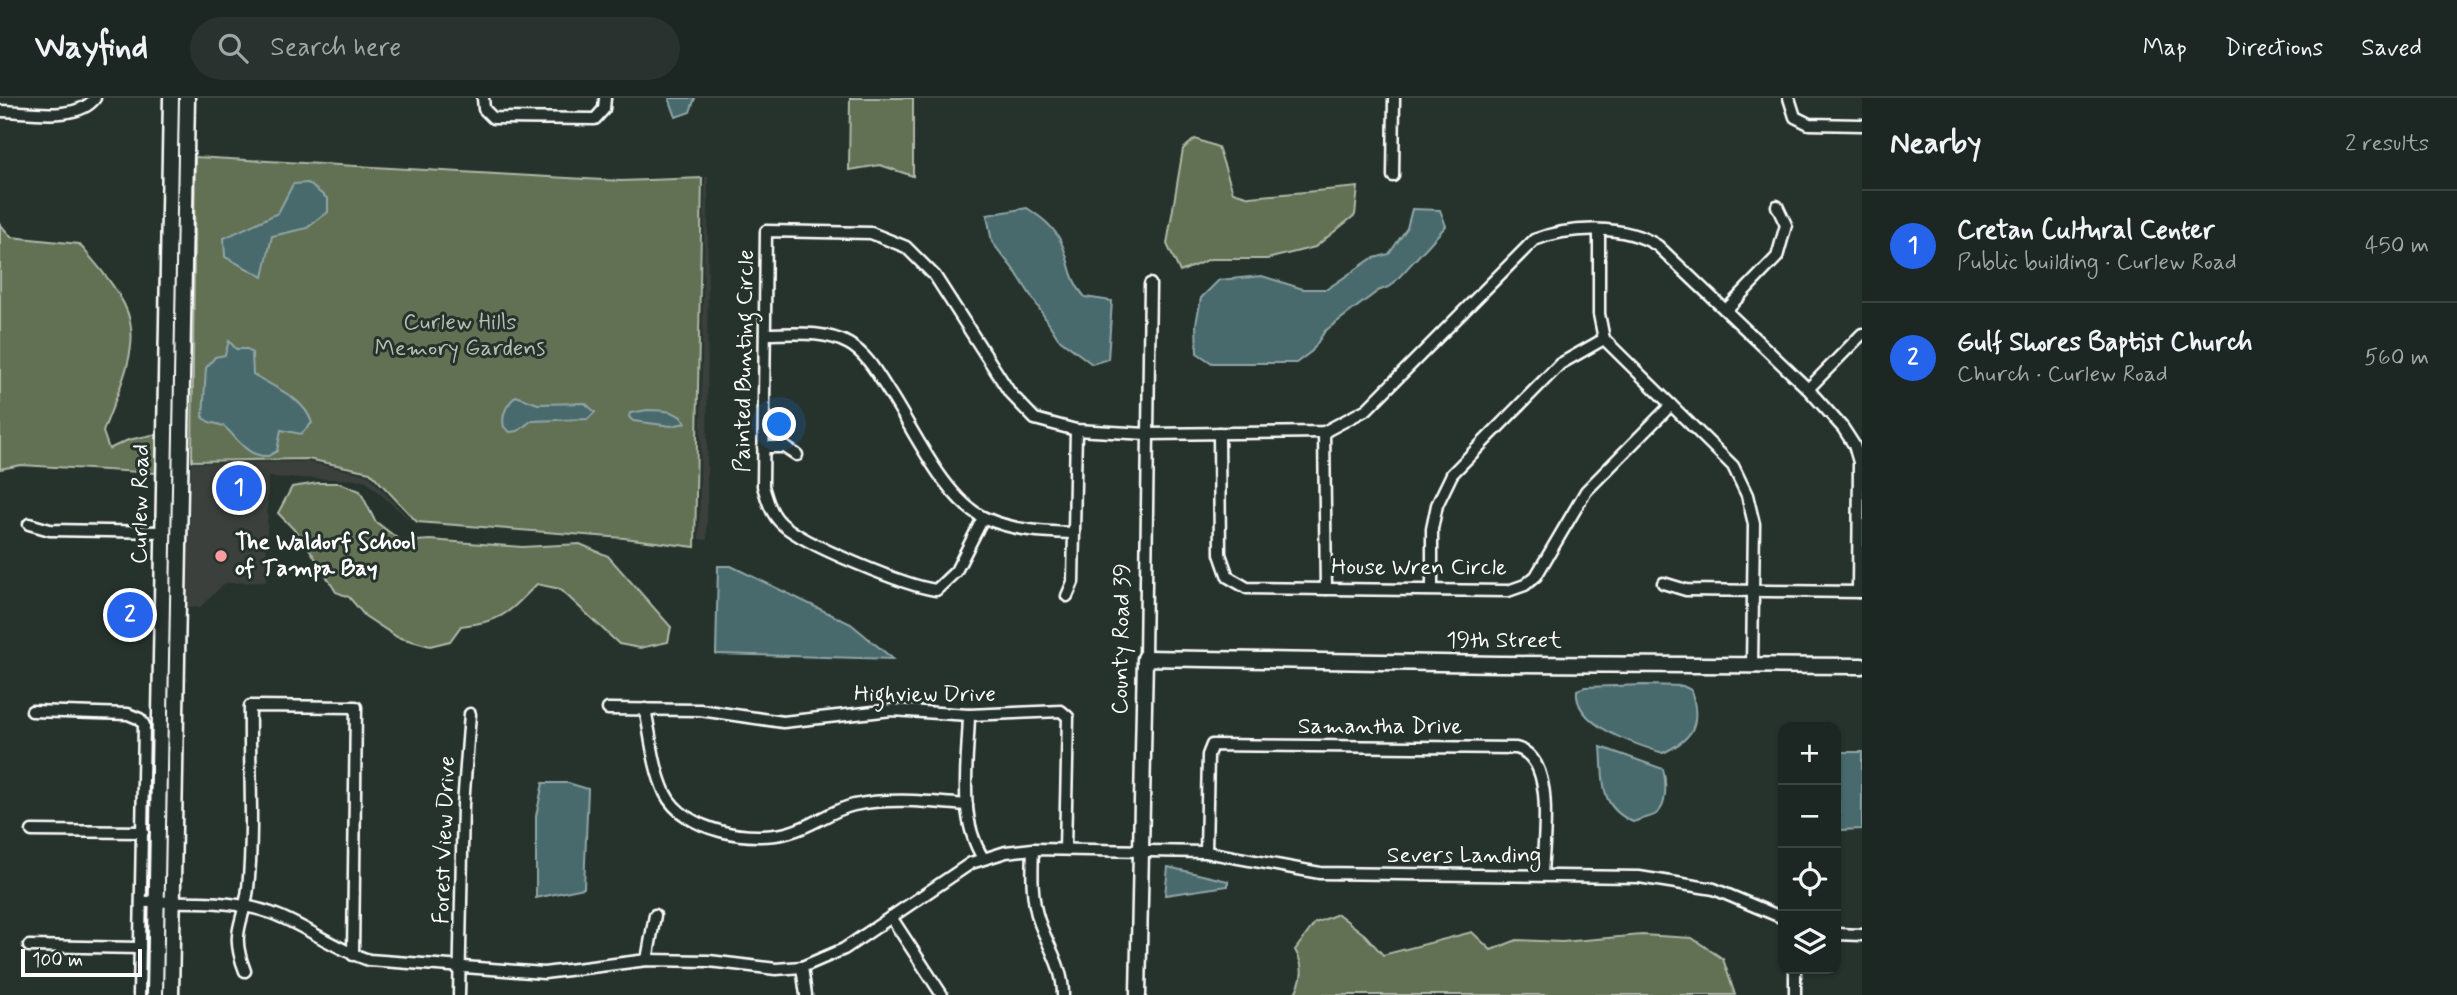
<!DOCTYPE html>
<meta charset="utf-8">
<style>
body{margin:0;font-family:Mynerve,sans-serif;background:#29322f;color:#f1f3f6}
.controls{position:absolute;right:21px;bottom:21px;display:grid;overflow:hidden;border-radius:14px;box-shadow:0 2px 5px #0004}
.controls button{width:63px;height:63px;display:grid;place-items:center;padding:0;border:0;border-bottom:2px solid #3a4340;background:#1c2622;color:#f1f3f6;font:35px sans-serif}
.scale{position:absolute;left:21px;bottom:18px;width:121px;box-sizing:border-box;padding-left:7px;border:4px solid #fff;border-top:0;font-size:19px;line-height:24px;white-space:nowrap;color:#fff;-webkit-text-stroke:5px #26332d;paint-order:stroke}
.you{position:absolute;left:780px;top:327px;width:24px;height:24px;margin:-18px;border:5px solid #fff;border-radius:50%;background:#1a73e8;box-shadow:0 0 0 10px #1a73e833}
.badge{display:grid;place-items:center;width:46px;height:46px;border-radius:50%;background:#2563eb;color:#fff;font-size:23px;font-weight:700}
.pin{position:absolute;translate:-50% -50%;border:4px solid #fff;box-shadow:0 2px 7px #0006}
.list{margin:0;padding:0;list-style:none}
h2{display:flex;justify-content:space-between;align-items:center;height:91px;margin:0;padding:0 28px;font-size:30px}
h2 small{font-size:23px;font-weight:400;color:#a0a5a5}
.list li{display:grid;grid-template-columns:46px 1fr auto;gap:21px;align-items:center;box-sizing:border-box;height:112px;padding:0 28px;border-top:2px solid #3a4340}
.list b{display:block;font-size:26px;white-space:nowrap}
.list p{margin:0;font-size:23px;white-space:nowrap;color:#a0a5a5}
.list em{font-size:23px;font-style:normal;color:#a0a5a5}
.icon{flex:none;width:38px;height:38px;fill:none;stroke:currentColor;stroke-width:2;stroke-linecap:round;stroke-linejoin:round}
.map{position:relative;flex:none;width:1862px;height:897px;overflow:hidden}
header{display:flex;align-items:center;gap:42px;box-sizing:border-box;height:98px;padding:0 35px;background:#1c2622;border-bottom:2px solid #3a4340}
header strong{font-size:33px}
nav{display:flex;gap:38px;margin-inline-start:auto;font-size:24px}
.search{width:490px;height:63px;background:#29322f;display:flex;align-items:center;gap:18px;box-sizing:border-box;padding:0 24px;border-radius:38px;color:#a0a5a5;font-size:26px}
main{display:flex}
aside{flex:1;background:#1c2622}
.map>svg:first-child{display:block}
.built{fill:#3b403d}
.green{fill:#627052;stroke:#b0b8a8;stroke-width:2}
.water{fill:#486b6d;stroke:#91a6a7;stroke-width:2}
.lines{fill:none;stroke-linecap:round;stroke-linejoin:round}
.street-casing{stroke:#fff;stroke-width:15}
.secondary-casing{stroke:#fff;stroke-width:19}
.street{stroke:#26332d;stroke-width:10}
.secondary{stroke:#26332d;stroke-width:14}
.poi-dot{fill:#ff9aa2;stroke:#26332d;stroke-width:2.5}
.labels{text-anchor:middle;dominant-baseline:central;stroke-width:6;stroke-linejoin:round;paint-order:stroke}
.park-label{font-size:23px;fill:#b8bfb1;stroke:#26332d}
.street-label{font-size:23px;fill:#fff;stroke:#26332d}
.poi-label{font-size:23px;font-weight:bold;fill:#fff;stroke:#26332d;text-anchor:start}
</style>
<header>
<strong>Wayfind</strong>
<div class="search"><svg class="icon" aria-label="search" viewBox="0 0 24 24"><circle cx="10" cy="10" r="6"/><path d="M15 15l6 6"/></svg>Search here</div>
<nav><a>Map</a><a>Directions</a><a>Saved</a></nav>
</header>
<main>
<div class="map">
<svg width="1862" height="897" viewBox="0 0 1862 897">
<rect width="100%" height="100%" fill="#26332d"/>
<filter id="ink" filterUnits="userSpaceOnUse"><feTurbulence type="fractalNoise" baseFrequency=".0143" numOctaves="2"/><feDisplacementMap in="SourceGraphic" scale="14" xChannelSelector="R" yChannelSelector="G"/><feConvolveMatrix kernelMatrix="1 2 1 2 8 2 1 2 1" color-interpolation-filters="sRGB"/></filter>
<g filter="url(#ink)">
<g class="built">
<polygon points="705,79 708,79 707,442 699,441"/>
<polygon points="308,364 368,377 413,425 365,382 268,379 266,484 225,485 200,509 188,509 191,365"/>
</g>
<g class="green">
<polygon points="850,0 913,0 913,78 880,67 849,72"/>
<polygon points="1195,41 1218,49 1233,94 1250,99 1358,89 1355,117 1315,149 1267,161 1210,161 1180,174 1167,146 1183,51"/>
<polygon points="195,59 621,83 702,80 695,449 624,440 417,424 370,374 308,361 192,363"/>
<path d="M0,126L11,139L79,146C96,166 125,197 130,223C138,258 114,302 103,334L109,351L128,342L157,336L156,375L21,367L0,371Z"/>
<path d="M318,385H340L360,393L375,423L402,444L430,442L522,449L580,446L608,458L671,529L668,544L640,550L619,546L560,491L537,486C509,514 503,524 461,528L450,543L430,548L397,539L365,518L349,499L336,494L304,442L278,415L292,389Z"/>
<path d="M1338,816L1365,837L1383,857L1472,834L1491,852L1517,842L1562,844L1642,837L1692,840L1723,861L1735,897H1294C1303,881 1305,869 1295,852L1315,825Z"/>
</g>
<g class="water">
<polygon points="669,0 695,0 690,14 676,19"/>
<polygon points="308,85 328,101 328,114 307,130 272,138 263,179 225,159 224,140 278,115 293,86"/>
<path d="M1027,110C1039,118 1051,126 1059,140C1071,161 1067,179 1085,199L1112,203L1108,261L1092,266L1058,240L1017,176L992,144L987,117Z"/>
<polygon points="1412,111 1440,112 1446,128 1391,188 1378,193 1325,233 1312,253 1296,265 1212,265 1197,255 1196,226 1201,200 1219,182 1262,178 1303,191 1327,191 1371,161 1389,156 1407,130"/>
<path d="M229,243L236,251H247L252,255L253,276C274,290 304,299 312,325L301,336L281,332L277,353L268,358C248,359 239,343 227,331C219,323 209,328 203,319L206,270L215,259L225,257Z"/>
<path d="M516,298L538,306L585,305L595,314L588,321L531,323L518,333L510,334L504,329C501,317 507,306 516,298Z"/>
<path d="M647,312C661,313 678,311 686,325L671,328L633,323L629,319L630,315Z"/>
<polygon points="718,468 731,468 851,526 893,561 716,556"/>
<path d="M1644,587L1683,588L1691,592C1702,626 1693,641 1663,655C1634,646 1573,627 1577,592L1585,589Z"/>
<path d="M1601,649L1663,671C1666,682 1668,709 1656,716C1650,720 1640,721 1633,724C1598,708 1604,683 1601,649Z"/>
<polygon points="1836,654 1862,654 1862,731 1840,732"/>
<polygon points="543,685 568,685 588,691 584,790 536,800 536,718"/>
<polygon points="1168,769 1228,783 1228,788 1165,797"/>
</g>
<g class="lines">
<defs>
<g id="street">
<polyline points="483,0 484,11 493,20 595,21 604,11 605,0"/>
<polyline points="1789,0 1795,19 1809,26 1862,27"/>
<path d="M0,13C26,13 78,24 95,0"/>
<polyline points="1393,78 1394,0"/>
<polyline points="1599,133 1599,216 1604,241"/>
<polyline points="1726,212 1777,159 1786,127 1777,108"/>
<path d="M765,236C792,236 824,232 849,246C867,256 878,277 889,294C913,330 945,403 985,420C1014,433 1044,434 1074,435"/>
<polyline points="1604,241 1733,368 1747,397 1754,426 1752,567"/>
<polyline points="1808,291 1862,236"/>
<polyline points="1324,334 1326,491"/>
<polyline points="1219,335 1220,456 1228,479 1247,490 1508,493 1525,487 1536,478 1586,393 1671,307"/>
<polyline points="763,349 785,349 797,357"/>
<path d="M983,420L956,473L936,492C906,488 805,447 782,426C771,416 767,402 763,388L766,133L871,135L906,149L935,178L1010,295L1035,321L1076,332L1147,336L1324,334L1367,311L1534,142C1569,128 1625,126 1658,148L1808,291L1843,330L1854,347L1859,364L1858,494"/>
<polyline points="29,426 50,432 164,434"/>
<polyline points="1663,485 1686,492 1861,494"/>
<polyline points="1432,491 1432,431 1437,407 1452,376 1560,266 1604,241"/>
<polyline points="1067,498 1073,484 1076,332"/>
<polyline points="1145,560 1150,186"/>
<polyline points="608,611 700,612 783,624 892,612 969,617 1061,613 1068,619 1065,751"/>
<path d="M645,611C651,639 653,669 665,695C684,734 753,745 790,734C813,728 831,712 854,707C891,699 930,704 967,707"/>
<polyline points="32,613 128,616 140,621 144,627 139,897"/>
<path d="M969,617C968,664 957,719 983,760"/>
<polyline points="32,733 143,734"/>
<path d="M1033,751C1032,775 1031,800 1039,823C1048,849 1063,868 1063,897"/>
<path d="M1206,754L1208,657L1212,647L1516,650C1557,660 1543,743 1542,777"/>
<path d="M141,804C182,804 232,801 271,815C305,827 334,851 369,862L544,875L647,862L709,863L776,871L802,869L844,851L971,765L1006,754L1033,751L1206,754L1320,775L1639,779L1714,791L1783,820"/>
<polyline points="891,819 942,897"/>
<polyline points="1836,836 1862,837"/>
<polyline points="29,848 140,850"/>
<polyline points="647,862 655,817"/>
<polyline points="802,869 806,897"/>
<path d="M245,873C229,832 244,827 248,790C254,734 249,665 250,608L356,609L353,857"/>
<polyline points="459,897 463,707 470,616"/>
<polyline points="1795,897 1795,871"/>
</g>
<g id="secondary">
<polyline points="155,897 171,0"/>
<polyline points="171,897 187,0"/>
<polyline points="1138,897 1145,560 1499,566 1862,568"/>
</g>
</defs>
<use href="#street" class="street-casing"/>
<use href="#secondary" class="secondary-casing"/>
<use href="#street" class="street"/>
<use href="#secondary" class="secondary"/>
</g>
</g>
<circle class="poi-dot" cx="221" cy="458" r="7"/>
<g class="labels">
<g class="park-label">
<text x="460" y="225">Curlew Hills<tspan x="460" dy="26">Memory Gardens</tspan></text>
</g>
<g class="street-label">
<text transform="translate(745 263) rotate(-89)">Painted Bunting Circle</text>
<text transform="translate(141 406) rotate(-89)">Curlew Road</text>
<text x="1419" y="470">House Wren Circle</text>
<text transform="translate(1122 541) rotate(-89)">County Road 39</text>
<text x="1504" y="543">19th Street</text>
<text x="925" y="597">Highview Drive</text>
<text x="1380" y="629">Samantha Drive</text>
<text transform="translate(445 742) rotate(-88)">Forest View Drive</text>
<text x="1464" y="758">Severs Landing</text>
</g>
<g class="poi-label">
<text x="235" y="445">The Waldorf School<tspan x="235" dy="26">of Tampa Bay</tspan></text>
</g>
</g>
</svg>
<div class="controls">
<button>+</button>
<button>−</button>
<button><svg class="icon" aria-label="locate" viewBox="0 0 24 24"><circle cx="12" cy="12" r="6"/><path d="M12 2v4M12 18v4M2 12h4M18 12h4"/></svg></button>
<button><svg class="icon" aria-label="layers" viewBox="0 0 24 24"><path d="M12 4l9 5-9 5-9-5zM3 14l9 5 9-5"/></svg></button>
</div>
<div class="scale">100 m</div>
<div class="you"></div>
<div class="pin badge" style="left:239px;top:390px">1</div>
<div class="pin badge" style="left:130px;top:517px">2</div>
</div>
<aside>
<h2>Nearby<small>2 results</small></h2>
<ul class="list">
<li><span class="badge">1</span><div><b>Cretan Cultural Center</b><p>Public building · Curlew Road</p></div><em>450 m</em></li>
<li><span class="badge">2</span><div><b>Gulf Shores Baptist Church</b><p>Church · Curlew Road</p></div><em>560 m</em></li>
</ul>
</aside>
</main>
